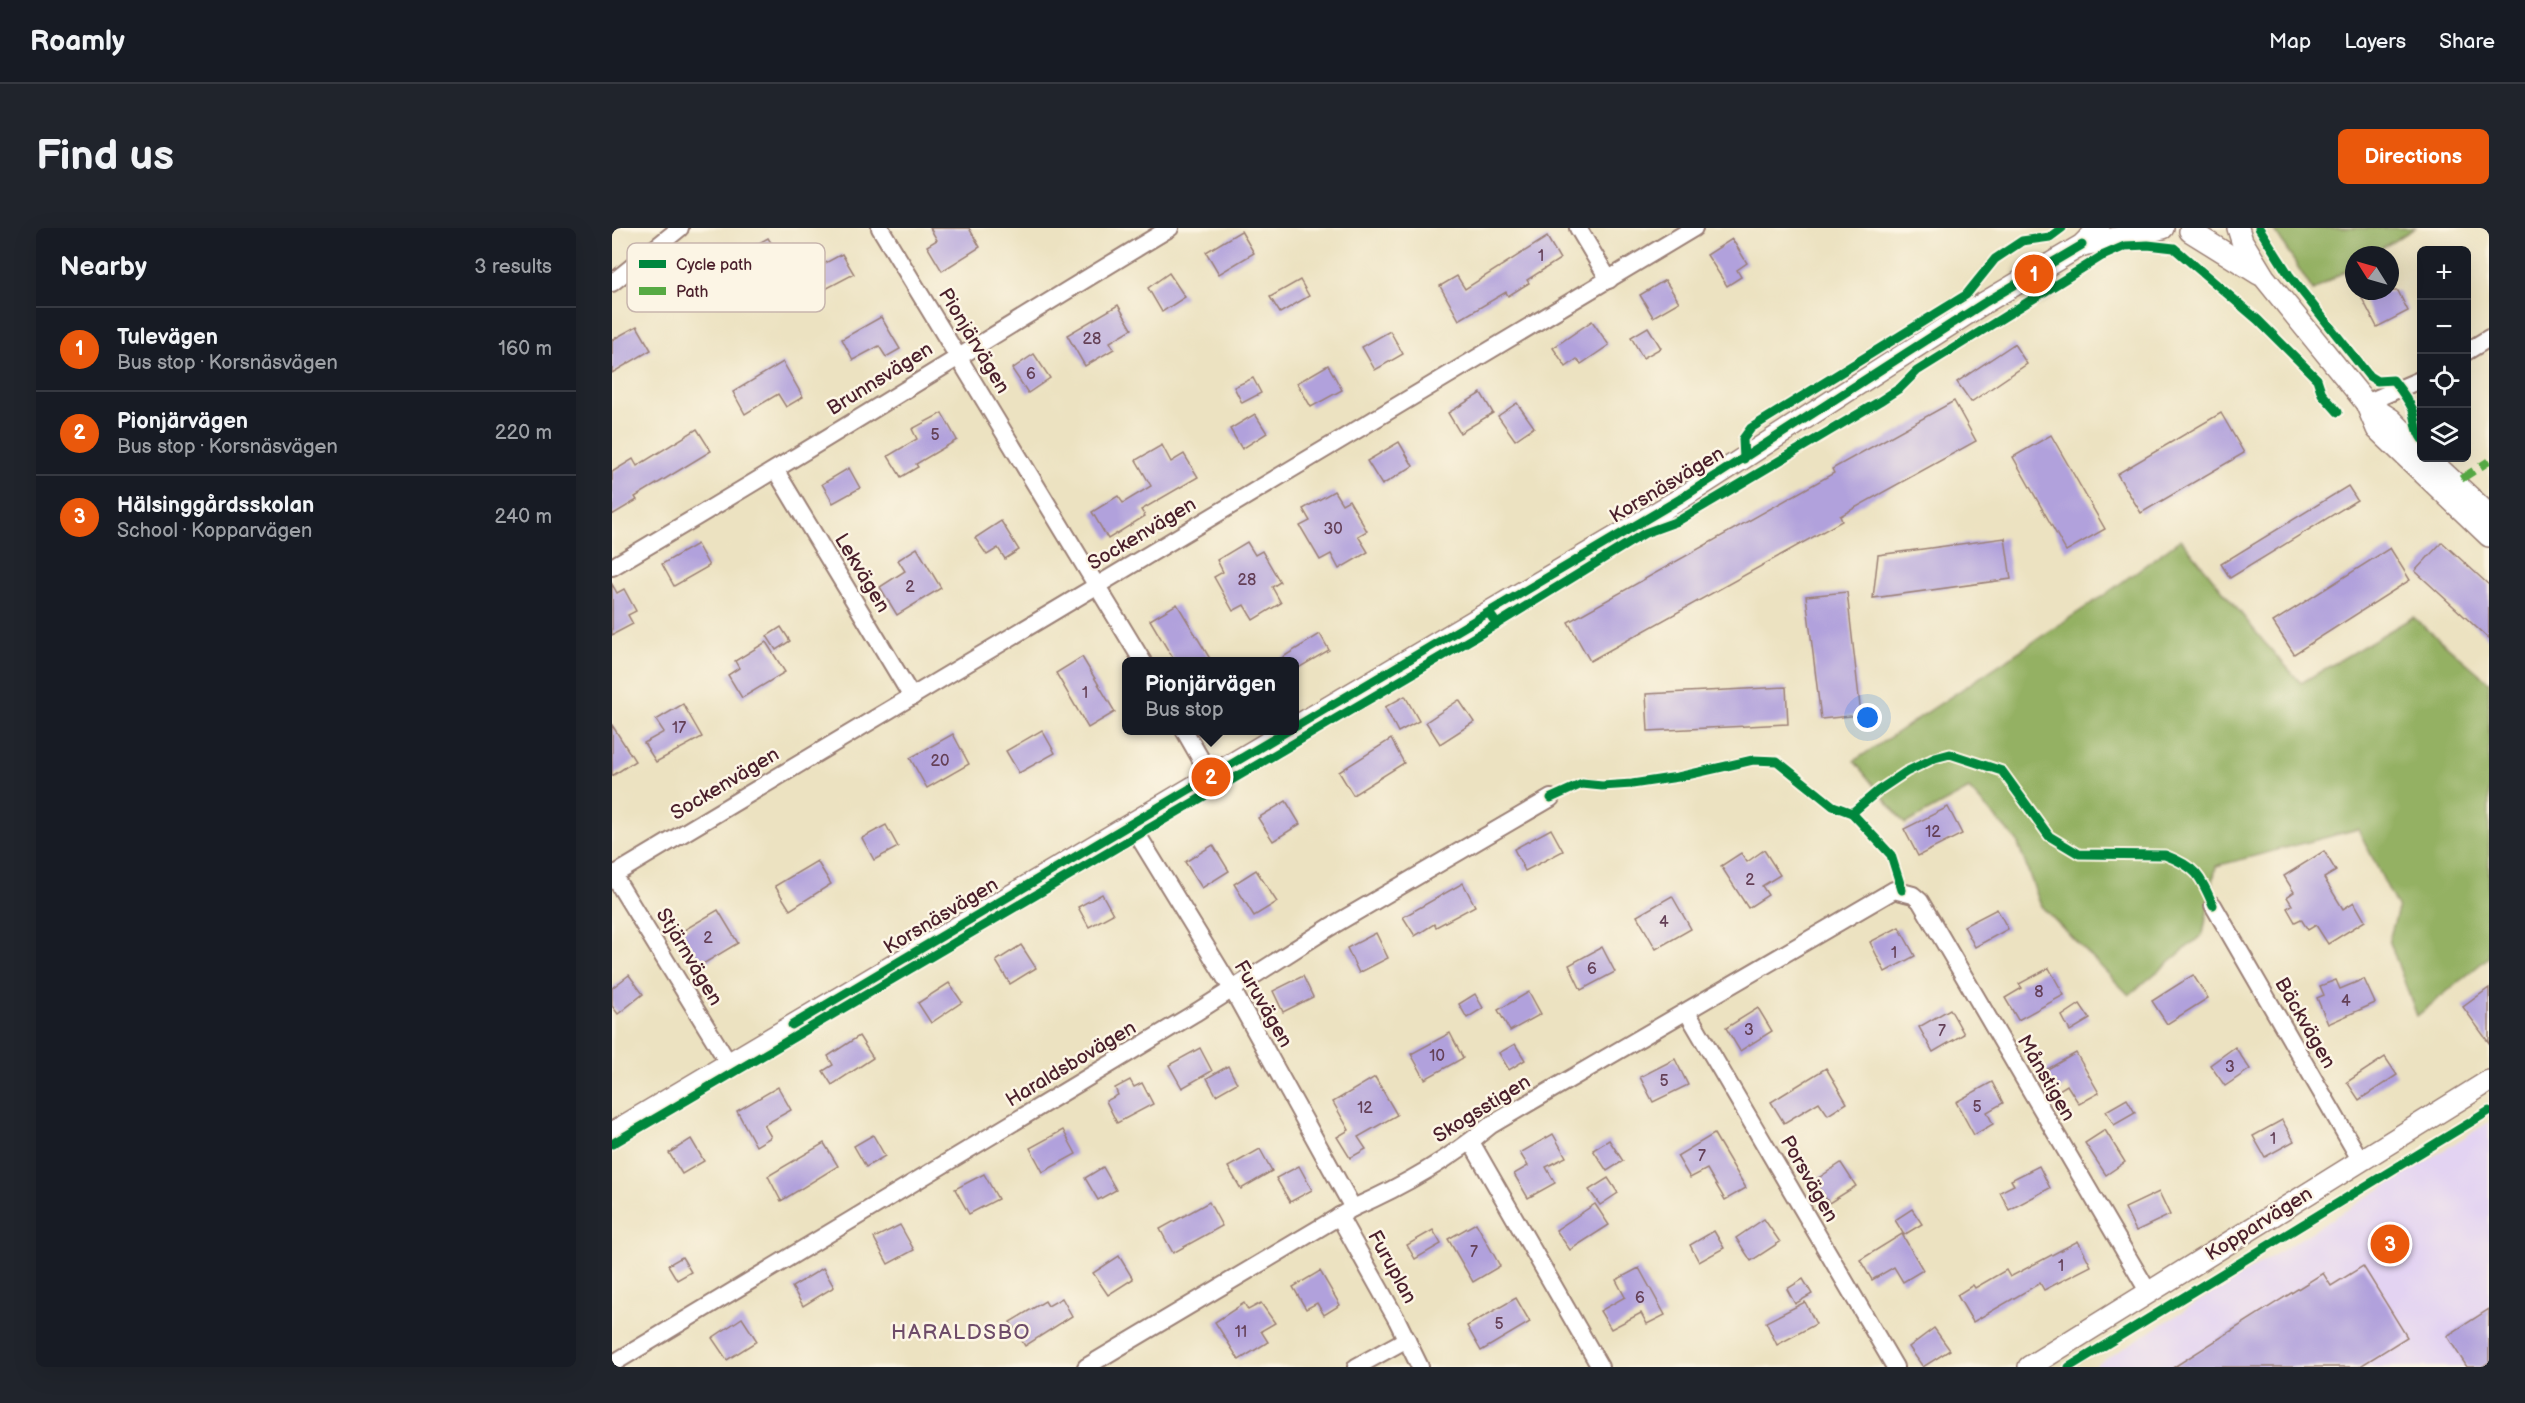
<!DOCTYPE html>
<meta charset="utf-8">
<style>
body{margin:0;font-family:"Balsamiq Sans",sans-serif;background:#20242c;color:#f1f3f6}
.controls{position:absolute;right:18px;top:18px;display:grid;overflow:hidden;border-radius:9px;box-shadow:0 6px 24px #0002}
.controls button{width:54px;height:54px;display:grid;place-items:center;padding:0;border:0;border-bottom:2px solid #363941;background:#171b24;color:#f1f3f6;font:30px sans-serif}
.compass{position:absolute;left:1733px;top:18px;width:54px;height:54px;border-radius:50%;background:#171b24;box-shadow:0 6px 24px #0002;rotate:307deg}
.you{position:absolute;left:1256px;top:490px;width:21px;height:21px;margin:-15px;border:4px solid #fff;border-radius:50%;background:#1a73e8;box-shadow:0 0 0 9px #1a73e833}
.badge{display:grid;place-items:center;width:39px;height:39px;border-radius:50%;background:#ea580c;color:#fff;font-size:20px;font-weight:700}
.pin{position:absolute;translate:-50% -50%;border:3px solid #fff;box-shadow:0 2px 6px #0006}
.popup{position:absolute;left:510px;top:429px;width:177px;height:78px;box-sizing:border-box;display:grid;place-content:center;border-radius:9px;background:#171b24;filter:drop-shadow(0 2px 4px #0005);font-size:20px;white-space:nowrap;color:#9ea1a6}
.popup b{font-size:22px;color:#f1f3f6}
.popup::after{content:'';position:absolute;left:50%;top:100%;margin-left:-12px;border:12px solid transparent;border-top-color:#171b24}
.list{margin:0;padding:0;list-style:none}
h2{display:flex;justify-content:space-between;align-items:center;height:78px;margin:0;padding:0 24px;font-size:26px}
h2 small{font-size:20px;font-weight:400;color:#9ea1a6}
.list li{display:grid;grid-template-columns:39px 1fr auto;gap:18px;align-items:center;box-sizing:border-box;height:84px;padding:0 24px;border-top:2px solid #363941}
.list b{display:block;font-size:22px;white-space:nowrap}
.list p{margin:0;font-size:20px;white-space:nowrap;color:#9ea1a6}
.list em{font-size:20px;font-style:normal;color:#9ea1a6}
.icon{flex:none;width:33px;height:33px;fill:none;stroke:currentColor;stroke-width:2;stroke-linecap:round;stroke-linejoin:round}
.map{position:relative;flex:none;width:1877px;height:1139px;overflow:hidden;border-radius:9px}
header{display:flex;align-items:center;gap:36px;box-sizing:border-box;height:84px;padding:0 30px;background:#171b24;border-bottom:2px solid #363941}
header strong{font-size:28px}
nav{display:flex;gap:33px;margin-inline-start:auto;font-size:21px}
.intro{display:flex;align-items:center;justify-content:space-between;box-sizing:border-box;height:144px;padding:0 36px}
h1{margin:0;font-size:42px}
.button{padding:15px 27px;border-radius:9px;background:#ea580c;color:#fff;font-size:21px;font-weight:700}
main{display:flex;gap:36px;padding:0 36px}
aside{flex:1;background:#171b24;border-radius:9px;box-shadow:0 6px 24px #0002}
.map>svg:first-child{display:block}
.built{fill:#e3d3f2}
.forest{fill:#94b163;stroke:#6f6847;stroke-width:1.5}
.building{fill:#b1a1dc}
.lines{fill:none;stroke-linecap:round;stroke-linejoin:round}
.minor-casing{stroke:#9b8076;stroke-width:20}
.tertiary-casing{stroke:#9b8076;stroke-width:24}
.minor{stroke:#fff;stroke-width:16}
.tertiary{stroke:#fff;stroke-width:21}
.quiet{stroke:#57aa44;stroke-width:8;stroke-dasharray:15 8;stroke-linecap:butt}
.cycleway-casing{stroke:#fcf5e5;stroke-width:13}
.cycleway{stroke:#00873e;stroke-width:9}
.labels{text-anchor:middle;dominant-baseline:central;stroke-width:5;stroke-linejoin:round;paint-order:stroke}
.number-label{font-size:16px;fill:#644057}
.street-label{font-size:20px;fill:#4a1f2b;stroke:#fcf5e5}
.neighbourhood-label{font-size:21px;letter-spacing:1.5px;fill:#6e4c69;stroke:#fcf5e5}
.key{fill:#fcf5e5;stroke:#c7b5ad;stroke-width:1.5}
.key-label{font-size:16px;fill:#4a1f2b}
</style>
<header>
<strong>Roamly</strong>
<nav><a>Map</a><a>Layers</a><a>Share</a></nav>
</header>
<div class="intro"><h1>Find us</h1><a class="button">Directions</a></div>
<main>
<aside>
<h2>Nearby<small>3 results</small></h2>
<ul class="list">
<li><span class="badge">1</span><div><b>Tulevägen</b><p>Bus stop · Korsnäsvägen</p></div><em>160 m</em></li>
<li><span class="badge">2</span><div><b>Pionjärvägen</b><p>Bus stop · Korsnäsvägen</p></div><em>220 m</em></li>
<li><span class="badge">3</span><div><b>Hälsinggårdsskolan</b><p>School · Kopparvägen</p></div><em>240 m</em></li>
</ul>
</aside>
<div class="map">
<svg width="1877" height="1139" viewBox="0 0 1877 1139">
<rect width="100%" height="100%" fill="#fcf5e5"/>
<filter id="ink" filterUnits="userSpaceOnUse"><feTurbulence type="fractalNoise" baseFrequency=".0167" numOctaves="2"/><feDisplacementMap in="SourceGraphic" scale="12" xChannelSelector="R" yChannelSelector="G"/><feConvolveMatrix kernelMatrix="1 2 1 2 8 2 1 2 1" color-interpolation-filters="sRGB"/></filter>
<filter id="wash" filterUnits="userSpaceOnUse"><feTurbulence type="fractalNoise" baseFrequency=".008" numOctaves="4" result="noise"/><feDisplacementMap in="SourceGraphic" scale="24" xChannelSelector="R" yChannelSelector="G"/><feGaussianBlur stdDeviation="1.35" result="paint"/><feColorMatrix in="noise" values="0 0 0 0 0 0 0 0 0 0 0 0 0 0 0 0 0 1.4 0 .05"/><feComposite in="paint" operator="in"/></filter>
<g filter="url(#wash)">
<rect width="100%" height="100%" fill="#ece2c1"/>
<polygon class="built" points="1877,894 1877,1139 1481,1139"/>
<g class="forest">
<polygon points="1661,0 1803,0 1759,27 1742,27 1742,37 1701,63"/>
<polygon points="1569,311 1652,414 1689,455 1801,389 1877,454 1877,729 1805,788 1777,712 1786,681 1746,601 1604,638 1591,706 1517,767 1429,678 1405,613 1357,561 1293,596 1242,533 1495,365"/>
</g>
<g id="blocks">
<g class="building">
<polygon points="318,0 357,0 368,19 330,43 315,18 325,12"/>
<polygon points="629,3 642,25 607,46 594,24"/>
<polygon points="935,9 948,31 915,52 917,55 896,68 894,64 847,92 828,58 845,48 853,61"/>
<polygon points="156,10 168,29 119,59 114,52 72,77 57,52 99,27 106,38"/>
<polygon points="1120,11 1135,35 1125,42 1129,49 1115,58 1095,27"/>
<polygon points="230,26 242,46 204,66 193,46"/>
<polygon points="557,45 573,69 550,84 536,60"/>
<polygon points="688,52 697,68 668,85 658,69"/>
<polygon points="1053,52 1067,74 1041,89 1028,67"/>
<polygon points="1763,63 1786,63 1796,83 1765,99 1750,70"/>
<polygon points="506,77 520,101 498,114 502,121 473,138 455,107"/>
<polygon points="269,89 288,121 274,129 267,118 241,132 230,111"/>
<polygon points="980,93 997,117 969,136 965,131 954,139 941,120"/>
<polygon points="25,98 39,122 0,145 0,112"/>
<polygon points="1036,99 1049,120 1031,130 1019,109"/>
<polygon points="778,103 791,126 763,142 750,119"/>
<polygon points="1402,116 1415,136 1359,174 1345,154"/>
<polygon points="422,126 438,150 416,165 400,141"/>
<polygon points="171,134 191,169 174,179 166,166 133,186 121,164"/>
<polygon points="716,137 730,162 699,179 685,155"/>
<polygon points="641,150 649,165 630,175 622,159"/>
<polygon points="869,165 881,185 848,205 836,185"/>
<polygon points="1342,173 1364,213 1228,288 1230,293 978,433 956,394 1222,245 1220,241"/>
<polygon points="905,175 922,199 903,212 886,188"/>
<polygon points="330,185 345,212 304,236 306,239 289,249 276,228 305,211 300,201"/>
<polygon points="1609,185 1632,225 1529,285 1505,246"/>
<polygon points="643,186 655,205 630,221 618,201"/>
<polygon points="85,201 99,223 23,269 25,272 0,287 0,244 21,231 25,238"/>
<polygon points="1439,207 1493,301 1454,323 1401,229"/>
<polygon points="787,214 801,238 770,257 755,233"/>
<polygon points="550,217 559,234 572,226 586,249 529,282 533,288 496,311 480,284 506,268 511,275 539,258 524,232"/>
<polygon points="237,240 248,260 221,275 210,256"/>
<polygon points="1736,258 1745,272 1618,350 1609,336"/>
<polygon points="722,263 730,276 737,272 755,303 746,308 756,324 727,341 719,326 708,332 688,298 698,293 691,281"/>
<polygon points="389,293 407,322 393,331 386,320 375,327 363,310"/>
<polygon points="1393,310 1399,351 1261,370 1266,327"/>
<polygon points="635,314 643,327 650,323 668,354 660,359 669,375 641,392 632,377 621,383 602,349 611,344 605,332"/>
<polygon points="1830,314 1877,357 1877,411 1803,343"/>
<polygon points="85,316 97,338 62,358 50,336"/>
<polygon points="305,320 329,360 285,387 268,359 293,343 286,332"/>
<polygon points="1778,320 1798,352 1682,426 1661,394"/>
<polygon points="0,356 5,365 12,361 24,383 16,387 21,396 0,407"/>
<polygon points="1235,364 1249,487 1209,491 1194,368"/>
<polygon points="565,376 600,434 563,434 538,392"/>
<polygon points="169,399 178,413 164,422 155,408"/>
<polygon points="708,406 717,422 683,442 683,434 663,434"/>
<polygon points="154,414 173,444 130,470 116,447 127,440 123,433"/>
<polygon points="470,429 503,484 476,500 444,445"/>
<polygon points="1174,459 1176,496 1036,503 1034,466"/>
<polygon points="793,468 807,493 786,504 773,479"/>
<polygon points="847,472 862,494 828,516 814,494"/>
<polygon points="71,476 90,509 44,534 32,515 52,504 44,492"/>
<polygon points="0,497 23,533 0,548"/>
<polygon points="430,502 443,525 407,545 394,523"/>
<polygon points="341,506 357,536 315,560 298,530"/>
<polygon points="779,511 792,535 741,567 727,544"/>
<polygon points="674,573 688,596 661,613 646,590"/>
<polygon points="1336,579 1350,606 1306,628 1292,601"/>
<polygon points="274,597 286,619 262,632 250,610"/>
<polygon points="939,601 951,623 913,643 902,621"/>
<polygon points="601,617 617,643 590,660 573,634"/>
<polygon points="1152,622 1168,647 1150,658 1156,667 1136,680 1109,638 1129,625 1135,634"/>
<polygon points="1712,623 1724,643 1712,650 1731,681 1742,674 1753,693 1716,716 1704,697 1696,702 1689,691 1683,694 1675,680 1680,677 1675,669 1682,664 1672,648"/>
<polygon points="205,633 219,656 178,682 163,658"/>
<polygon points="644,642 665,674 642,688 622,656"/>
<polygon points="851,655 863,678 824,699 822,696 803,708 791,689"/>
<polygon points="490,666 501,686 477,699 466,679"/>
<polygon points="1060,668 1079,701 1044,721 1025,688"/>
<polygon points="1385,681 1396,701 1363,719 1352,698"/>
<polygon points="106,682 126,715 86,739 67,705"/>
<polygon points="1287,699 1303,728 1273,744 1258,714"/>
<polygon points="764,705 776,730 747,745 735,720"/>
<polygon points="409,717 424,740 398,756 384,733"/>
<polygon points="990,719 1003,744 969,762 957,737"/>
<polygon points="1437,740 1452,767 1406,792 1393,770 1410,760 1407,756"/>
<polygon points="17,747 31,766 6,786 0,778 0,760"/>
<polygon points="1581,747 1596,770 1555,796 1540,773"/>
<polygon points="691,748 701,769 671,784 661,763"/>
<polygon points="1752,751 1763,775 1716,796 1705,770 1712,767 1708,758 1724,752 1728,761"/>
<polygon points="337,755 350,774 319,795 306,775"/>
<polygon points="1877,760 1877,815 1851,779"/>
<polygon points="917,764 929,786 898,803 886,782"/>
<polygon points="863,766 871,780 855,790 847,776"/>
<polygon points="1468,776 1478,791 1458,803 1450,788"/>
<polygon points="1146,780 1160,803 1128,823 1114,800"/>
<polygon points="1338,781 1352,806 1321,824 1307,799"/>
<polygon points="838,805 851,830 813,851 799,826"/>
<polygon points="247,808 261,830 220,857 211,843 221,837 216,828"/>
<polygon points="903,816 913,832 897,842 887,825"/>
<polygon points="1623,819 1638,841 1613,858 1598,837"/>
<polygon points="588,820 600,843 570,860 557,837"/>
<polygon points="1464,825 1487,865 1467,876 1455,857 1444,864 1432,843"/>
<polygon points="1773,829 1785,847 1747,872 1735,854"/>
<polygon points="1063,831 1076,857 1041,874 1028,849"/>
<polygon points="616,838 625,855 604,867 595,850"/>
<polygon points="1214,840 1235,875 1216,887 1207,874 1172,895 1159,874"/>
<polygon points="763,849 785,887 746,909 754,921 738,930 725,909 737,902 721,874"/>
<polygon points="518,852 522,859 530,855 541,876 505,895 494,873 506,867 503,860"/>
<polygon points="1380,854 1391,875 1375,884 1381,896 1362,907 1344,874"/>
<polygon points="166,859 179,882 152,897 159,909 144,918 125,883"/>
<polygon points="1515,871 1523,885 1502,897 1494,883"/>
<polygon points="1670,892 1682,913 1653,929 1641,908"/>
<polygon points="451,902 464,926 431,944 418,920"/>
<polygon points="1493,902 1513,934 1494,947 1473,915"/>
<polygon points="941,906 954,929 934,939 943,955 916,970 902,946 916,938 908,925"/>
<polygon points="1102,906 1134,960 1113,972 1095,941 1078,950 1065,928"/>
<polygon points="261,907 273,928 254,939 242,918"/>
<polygon points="79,911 92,933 70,946 57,925"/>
<polygon points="997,912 1011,933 995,943 981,922"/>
<polygon points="212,915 226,938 169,973 156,948"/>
<polygon points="648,921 660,943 629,961 616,939"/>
<polygon points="1229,935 1244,958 1217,975 1202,953"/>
<polygon points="687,938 700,962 678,974 664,950"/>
<polygon points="1427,938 1438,960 1397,982 1388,964 1402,957 1399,952"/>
<polygon points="491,939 504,962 486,972 473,950"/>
<polygon points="372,946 386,971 357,986 343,961"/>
<polygon points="996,950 1006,965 988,977 977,962"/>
<polygon points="1547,964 1558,987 1524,1003 1513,980"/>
<polygon points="597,974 610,998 561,1025 548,1001"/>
<polygon points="983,976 997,997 958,1022 944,1002"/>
<polygon points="1300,981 1310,996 1292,1007 1283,992"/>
<polygon points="1152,991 1168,1014 1139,1033 1124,1010"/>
<polygon points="864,995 888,1038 861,1054 836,1011"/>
<polygon points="288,997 302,1022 276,1036 262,1010"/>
<polygon points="821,1002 829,1016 803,1031 795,1017"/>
<polygon points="1102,1003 1112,1020 1087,1034 1078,1017"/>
<polygon points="1290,1006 1311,1042 1291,1054 1282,1039 1260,1052 1248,1032"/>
<polygon points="1466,1013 1479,1038 1432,1062 1428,1055 1361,1094 1345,1067 1361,1057 1363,1060 1394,1042 1398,1049"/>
<polygon points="507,1028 521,1051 496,1067 481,1045"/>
<polygon points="70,1029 79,1044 65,1052 56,1037"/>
<polygon points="1751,1038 1795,1109 1747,1139 1562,1139 1711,1045 1719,1058"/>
<polygon points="211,1040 222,1059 191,1078 180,1059"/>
<polygon points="1027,1040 1053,1087 1035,1096 1029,1085 999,1101 988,1083 1013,1069 1004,1052"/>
<polygon points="708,1043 728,1077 712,1087 705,1075 694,1081 681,1059"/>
<polygon points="1191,1051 1200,1066 1183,1076 1175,1061"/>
<polygon points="450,1070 460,1088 413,1118 398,1094 433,1073 436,1078"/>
<polygon points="904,1070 918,1094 869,1123 855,1098"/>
<polygon points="1193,1074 1204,1096 1165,1117 1154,1094"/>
<polygon points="632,1075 636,1082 649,1075 663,1095 649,1103 656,1114 627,1132 603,1094"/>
<polygon points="1877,1081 1877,1134 1870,1139 1855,1139 1835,1108"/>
<polygon points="130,1090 145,1113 115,1132 100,1110"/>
<polygon points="1322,1100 1338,1122 1311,1139 1297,1119"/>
</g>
</g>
</g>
<g filter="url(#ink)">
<use href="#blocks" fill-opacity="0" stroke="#9b8076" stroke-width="1.5"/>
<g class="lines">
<defs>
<g id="minor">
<polyline points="268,0 531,434"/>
<polyline points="966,0 997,52"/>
<polyline points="0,55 68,0"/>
<polyline points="1854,124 1877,110"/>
<polyline points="1754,175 1810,151"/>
<polyline points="164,243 300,469"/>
<path d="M0,339C188,229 372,112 558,0"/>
<polyline points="572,502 599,549"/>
<polyline points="519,596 620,761 741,980"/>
<polyline points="0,645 117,836"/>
<polyline points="0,648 1082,0"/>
<polyline points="1601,677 1749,933"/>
<polyline points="1075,784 1283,1139"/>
<polyline points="859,914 988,1139"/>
<polyline points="727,988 785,1092 808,1139"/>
<polyline points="0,1136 583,785 718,699 939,570"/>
<path d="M474,1139L741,980C789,959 839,930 879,897L1282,662L1301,667L1308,673L1537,1065"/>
<polyline points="744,1139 795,1111"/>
</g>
<g id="tertiary">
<polyline points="1626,0 1630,13 1652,49 1754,175 1765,201 1877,308"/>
<polyline points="1578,3 1647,46"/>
<polyline points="1471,17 1551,0"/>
<polyline points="1754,175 1779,191 1810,223"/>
<polyline points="1816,230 1877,287"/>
<polyline points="683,499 1068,271 1372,75 1470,17 1487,0"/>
<polyline points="0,905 677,502"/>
<polyline points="1417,1139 1877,853"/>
</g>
</defs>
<use href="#minor" class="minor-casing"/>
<use href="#tertiary" class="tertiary-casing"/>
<use href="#minor" class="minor"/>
<use href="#tertiary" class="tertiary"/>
<polyline class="quiet" points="1849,251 1877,233"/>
<defs>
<g id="cycleway">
<path d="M1647,0L1677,47L1757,148L1765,153L1781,152C1788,161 1796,171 1801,182C1805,192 1803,202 1810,211"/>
<polyline points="1132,231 1131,211 1139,200 1354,67 1383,31 1410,13 1438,9 1450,0"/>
<polyline points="877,385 885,396 1033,305 1066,293 1268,173 1288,160 1305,143 1490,28 1513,18 1536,17 1562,20 1646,92 1705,151 1710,166 1726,184"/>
<polyline points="683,499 1068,271 1372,75 1470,17"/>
<polyline points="939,570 970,556 990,558 1020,556 1066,549 1141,532 1165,533 1221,578 1240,585 1279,627 1290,662"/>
<path d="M1240,585L1267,562L1294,544L1323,530L1338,526L1390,543L1437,608L1467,626L1553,627C1584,639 1588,647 1601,677"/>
<polyline points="180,797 677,502"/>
<polyline points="0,916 885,396"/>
<polyline points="1457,1139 1877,883"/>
</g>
</defs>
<use href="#cycleway" class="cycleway-casing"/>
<use href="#cycleway" class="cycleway"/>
</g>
</g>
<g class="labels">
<g class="number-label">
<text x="929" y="28">1</text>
<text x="480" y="111">28</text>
<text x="419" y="146">6</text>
<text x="323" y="207">5</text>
<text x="721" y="301">30</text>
<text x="635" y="352">28</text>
<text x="298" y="359">2</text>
<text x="473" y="465">1</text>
<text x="67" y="500">17</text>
<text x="328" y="533">20</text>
<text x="1321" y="604">12</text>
<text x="1138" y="652">2</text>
<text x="1052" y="694">4</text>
<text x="96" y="710">2</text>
<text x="1282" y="725">1</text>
<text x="980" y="741">6</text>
<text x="1427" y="764">8</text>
<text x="1734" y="773">4</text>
<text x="1137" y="802">3</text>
<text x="1330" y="803">7</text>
<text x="825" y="828">10</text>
<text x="1618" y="839">3</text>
<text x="1052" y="853">5</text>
<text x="1365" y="879">5</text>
<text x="753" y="880">12</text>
<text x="1661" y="911">1</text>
<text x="1090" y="928">7</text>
<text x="862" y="1024">7</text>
<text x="1449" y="1038">1</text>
<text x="1028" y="1070">6</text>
<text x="887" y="1096">5</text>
<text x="629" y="1104">11</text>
</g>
<g class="street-label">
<text transform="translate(362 113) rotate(59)">Pionjärvägen</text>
<text transform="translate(268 151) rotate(-32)">Brunnsvägen</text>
<text transform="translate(1055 257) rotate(-31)">Korsnäsvägen</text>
<text transform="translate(530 306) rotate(-31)">Sockenvägen</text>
<text transform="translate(250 345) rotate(59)">Lekvägen</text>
<text transform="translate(113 556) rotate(-31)">Sockenvägen</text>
<text transform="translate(329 688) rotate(-31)">Korsnäsvägen</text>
<text transform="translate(77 729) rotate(59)">Stjärnvägen</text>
<text transform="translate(651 776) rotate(60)">Furuvägen</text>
<text transform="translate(1693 795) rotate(60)">Bäckvägen</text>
<text transform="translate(459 836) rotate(-31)">Haraldsbovägen</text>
<text transform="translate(1434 850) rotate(60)">Månstigen</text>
<text transform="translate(870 881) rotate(-32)">Skogsstigen</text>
<text transform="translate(1197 951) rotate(60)">Porsvägen</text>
<text transform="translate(1647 996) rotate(-32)">Kopparvägen</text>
<text transform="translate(780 1039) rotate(61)">Furuplan</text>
</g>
<g class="neighbourhood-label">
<text x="349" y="1104">HARALDSBO</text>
</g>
</g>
<rect x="15" y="15" width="198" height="69" rx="9" class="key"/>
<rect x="27" y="32" width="27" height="8" fill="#00873e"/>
<rect x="27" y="59" width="27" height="8" fill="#57aa44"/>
<g class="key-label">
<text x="64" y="42">Cycle path</text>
<text x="64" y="69">Path</text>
</g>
</svg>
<div class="controls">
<button>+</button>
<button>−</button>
<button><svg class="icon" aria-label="locate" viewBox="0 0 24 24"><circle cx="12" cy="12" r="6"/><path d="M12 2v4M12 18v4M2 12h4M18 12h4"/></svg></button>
<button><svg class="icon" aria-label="layers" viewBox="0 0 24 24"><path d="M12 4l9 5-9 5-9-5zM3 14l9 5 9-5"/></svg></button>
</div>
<svg class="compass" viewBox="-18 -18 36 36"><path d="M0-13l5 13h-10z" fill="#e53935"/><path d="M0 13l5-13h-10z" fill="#9ea1a6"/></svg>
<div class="you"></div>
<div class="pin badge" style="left:1422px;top:46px">1</div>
<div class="pin badge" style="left:599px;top:549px">2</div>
<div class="popup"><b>Pionjärvägen</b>Bus stop</div>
<div class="pin badge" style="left:1778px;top:1016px">3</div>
</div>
</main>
